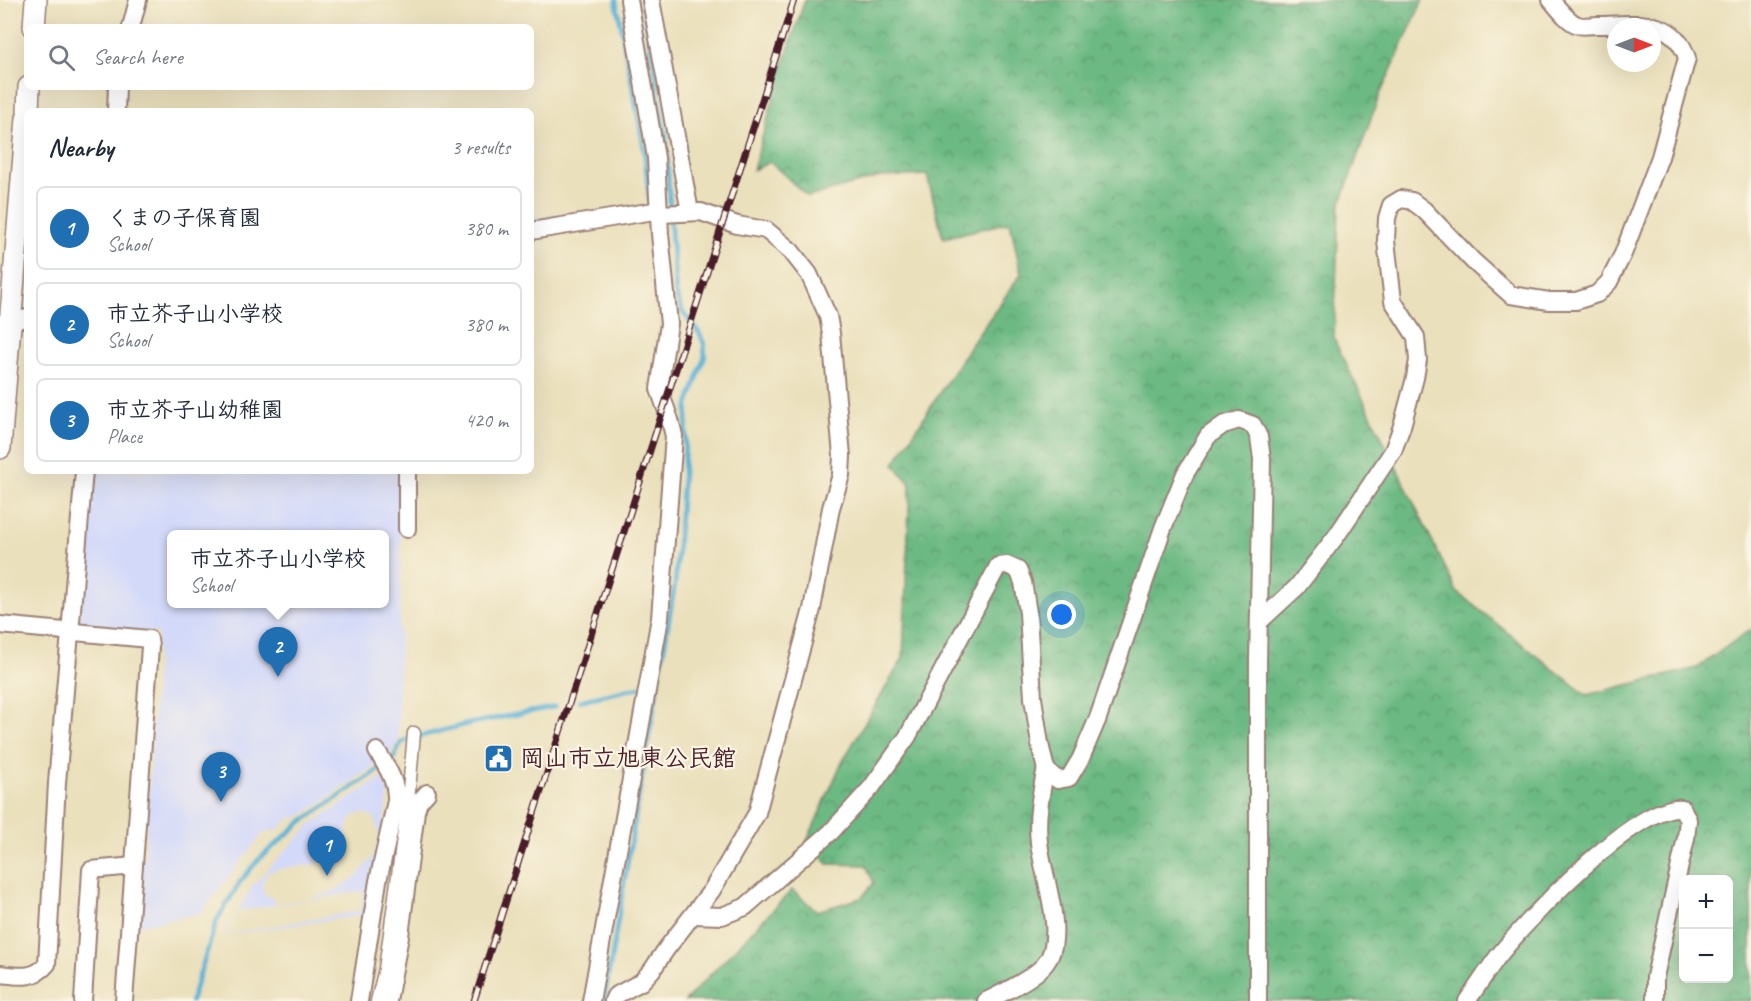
<!DOCTYPE html>
<meta charset="utf-8">
<style>
body{margin:0;font-family:Caveat,"Klee One",sans-serif;background:#f2f2f3;color:#1f2937}
.controls{position:absolute;right:18px;bottom:18px;display:grid;overflow:hidden;border-radius:9px;box-shadow:0 6px 24px #0002}
.controls button{width:54px;height:54px;display:grid;place-items:center;padding:0;border:0;border-bottom:2px solid #e0e1e3;background:#fff;color:#1f2937;font:30px sans-serif}
.compass{position:absolute;left:1607px;top:18px;width:54px;height:54px;border-radius:50%;background:#fff;box-shadow:0 6px 24px #0002;rotate:90deg}
.you{position:absolute;left:1062px;top:615px;width:21px;height:21px;margin:-15px;border:4px solid #fff;border-radius:50%;background:#1a73e8;box-shadow:0 0 0 9px #1a73e833}
.badge{display:grid;place-items:center;width:39px;height:39px;border-radius:50%;background:#1f6fb2;color:#fff;font-size:20px;font-weight:700}
.pin{position:absolute;translate:-50% -50px;filter:drop-shadow(0 2px 3px #0008)}
.pin::after{content:'';position:absolute;top:32px;width:21px;height:18px;background:inherit;clip-path:polygon(0 0,100% 0,50% 100%)}
.popup{position:absolute;left:167px;top:530px;width:222px;height:78px;box-sizing:border-box;display:grid;place-content:center;border-radius:9px;background:#fff;filter:drop-shadow(0 2px 4px #0005);font-size:20px;white-space:nowrap;color:#747a83}
.popup b{font-size:22px;color:#1f2937}
.popup::after{content:'';position:absolute;left:50%;top:100%;margin-left:-12px;border:12px solid transparent;border-top-color:#fff}
.list{margin:0;padding:0;list-style:none}
h2{display:flex;justify-content:space-between;align-items:center;height:78px;margin:0;padding:0 24px;font-size:26px}
h2 small{font-size:20px;font-weight:400;color:#747a83}
.list li{display:grid;grid-template-columns:39px 1fr auto;gap:18px;align-items:center;box-sizing:border-box;height:84px;margin:0 12px 12px;padding:0 12px;border:2px solid #e0e1e3;border-radius:9px}
.list b{display:block;font-size:22px;white-space:nowrap}
.list p{margin:0;font-size:20px;white-space:nowrap;color:#747a83}
.list em{font-size:20px;font-style:normal;color:#747a83}
.icon{flex:none;width:33px;height:33px;fill:none;stroke:currentColor;stroke-width:2;stroke-linecap:round;stroke-linejoin:round}
.map{position:relative;flex:none;width:1751px;height:1001px;overflow:hidden}
.search{position:absolute;background:#fff;box-shadow:0 6px 24px #0002;left:24px;top:24px;width:510px;height:66px;display:flex;align-items:center;gap:15px;box-sizing:border-box;padding:0 21px;border-radius:9px;color:#747a83;font-size:22px}
.panel{position:absolute;background:#fff;box-shadow:0 6px 24px #0002;left:24px;top:108px;width:510px;height:366px;border-radius:9px}
.map>svg:first-child{display:block}
.built{fill:#d3d9f9;fill-rule:evenodd}
.forest{fill:url(#forest-crowns);stroke:#5b6c57;stroke-width:1.5;fill-rule:evenodd}
.lines{fill:none;stroke-linecap:round;stroke-linejoin:round}
.stream{stroke:#58b1d6;stroke-width:4.5}
.pedestrian-casing{stroke:#9a8074;stroke-width:15}
.minor-casing{stroke:#9a8074;stroke-width:20}
.tertiary-casing{stroke:#9a8074;stroke-width:24}
.pedestrian{stroke:#fff;stroke-width:12}
.minor{stroke:#fff;stroke-width:16}
.tertiary{stroke:#fff;stroke-width:21}
.rail-casing{stroke:#4a1f2b;stroke-width:7}
.rail{stroke:#fcf5e5;stroke-width:4.5;stroke-dasharray:14;stroke-linecap:butt}
.labels{text-anchor:middle;dominant-baseline:central;stroke-width:4.5;stroke-linejoin:round;paint-order:stroke}
.poi-label{font-size:24px;font-weight:bold;fill:#4a1f2b;stroke:#fcf5e5;text-anchor:start}
</style>
<div class="map">
<svg width="1751" height="1001" viewBox="0 0 1751 1001">
<defs>
<pattern id="forest-crowns" width="20" height="18" patternUnits="userSpaceOnUse" patternTransform="scale(1.5)"><rect width="20" height="18" fill="#6cb983"/><path d="M2 6a3 3 0 1 1 6 0M12 15a3 3 0 1 1 6 0" fill="none" stroke="#5b966b"/></pattern>
</defs>
<rect width="100%" height="100%" fill="#fcf5e5"/>
<filter id="ink" filterUnits="userSpaceOnUse"><feTurbulence type="fractalNoise" baseFrequency=".0167" numOctaves="2"/><feDisplacementMap in="SourceGraphic" scale="12" xChannelSelector="R" yChannelSelector="G"/><feConvolveMatrix kernelMatrix="1 2 1 2 8 2 1 2 1" color-interpolation-filters="sRGB"/></filter>
<filter id="wash" filterUnits="userSpaceOnUse"><feTurbulence type="fractalNoise" baseFrequency=".008" numOctaves="4" result="noise"/><feDisplacementMap in="SourceGraphic" scale="24" xChannelSelector="R" yChannelSelector="G"/><feGaussianBlur stdDeviation="1.35" result="paint"/><feColorMatrix in="noise" values="0 0 0 0 0 0 0 0 0 0 0 0 0 0 0 0 0 1.4 0 .05"/><feComposite in="paint" operator="in"/></filter>
<g filter="url(#wash)">
<rect width="100%" height="100%" fill="#eae0bc"/>
<g class="built">
<path d="M91,471H402L398,741L389,756L367,771L298,818L294,815L277,830L264,832L201,913L138,926L142,859L145,858L158,633L84,626L79,620ZM172,534H385V604H172Z"/>
<path d="M382,777L388,791V800L363,915L224,935L253,885L310,825ZM364,813L375,818L379,835L373,857L357,876L336,890L310,899L275,904V900L264,894L262,884L267,874L277,869L312,865L329,857L344,842L350,820L356,814ZM364,891L361,911L226,934L238,911Z"/>
</g>
<path class="forest" d="M805,0H1423L1378,99L1339,208L1334,339L1457,592L1586,695L1697,668L1751,629V1001H685L792,890L817,911L861,898L874,883L866,865L828,864L807,841L841,764L903,658L910,484L894,464L964,355L1021,274L1010,222L943,238L927,175L880,177L808,197L770,162L753,170L781,71ZM1684,880H1728V978H1684Z"/>
<g class="lines">
<g class="stream">
<polyline points="616,0 644,149 650,205"/>
<polyline points="642,0 666,136 670,209"/>
<polyline points="531,222 563,217"/>
<polyline points="579,701 640,687"/>
<polyline points="191,1001 217,920 240,882 258,860 300,823 392,761 401,743 406,740 472,723 555,707"/>
<polyline points="604,1001 675,584 688,405 705,356 704,344 700,334 682,311 676,294 670,217"/>
</g>
</g>
</g>
<g filter="url(#ink)">
<g class="lines">
<defs>
<polyline id="pedestrian" points="377,1001 385,969 408,802 414,733"/>
<g id="minor">
<polyline points="651,0 690,212"/>
<polyline points="131,27 138,0"/>
<polyline points="116,111 117,87"/>
<polyline points="531,231 660,210"/>
<polyline points="1,323 27,318"/>
<polyline points="407,471 407,529"/>
<path d="M1259,622L1297,587L1337,535L1393,451L1402,426L1415,378L1418,360L1416,337L1393,301L1386,241L1387,218L1391,205L1401,199L1412,201L1424,210L1473,261L1511,295L1549,301H1576L1597,294L1609,282L1623,254L1660,157L1687,58C1673,15 1634,25 1597,25C1592,25 1583,27 1578,25C1568,22 1558,8 1551,0"/>
<polyline points="0,625 149,639 150,647 124,1001"/>
<polyline points="694,915 722,916 745,907 831,832 871,788 908,736 998,566 1007,565 1018,570 1023,582 1028,613 1033,698 1040,744 1046,770 1058,780 1069,778 1081,758 1098,718 1163,528 1185,474 1208,436 1223,425 1239,420 1253,425 1259,437 1262,459 1258,662 1258,1001"/>
<path d="M0,974C18,976 34,980 47,964L57,783L84,471"/>
<polyline points="83,1001 91,870 134,866"/>
<path d="M359,1001L378,881L396,801C397,782 387,767 377,751"/>
<polyline points="388,1001 400,936 416,811 419,802 427,793"/>
<polyline points="591,1001 660,618 674,436 670,420 659,389 669,324 660,234 656,158 629,0"/>
<polyline points="613,1001 615,996 641,982 652,970 667,948 712,890 757,813 812,609 831,508 841,475 842,456 831,333 828,316 809,274 791,251 766,230 737,225 701,212 660,214"/>
<path d="M986,1001C1001,994 1035,977 1045,964C1068,937 1042,874 1039,842C1036,818 1041,792 1046,768"/>
<path d="M1467,1001C1477,987 1486,973 1496,959C1524,923 1636,803 1682,808L1688,820L1686,838L1655,977V1001"/>
</g>
<g id="tertiary">
<polyline points="34,27 36,0"/>
<polyline points="28,111 29,87"/>
<polyline points="0,448 27,118"/>
</g>
</defs>
<use href="#pedestrian" class="pedestrian-casing"/>
<use href="#minor" class="minor-casing"/>
<use href="#tertiary" class="tertiary-casing"/>
<use href="#pedestrian" class="pedestrian"/>
<use href="#minor" class="minor"/>
<use href="#tertiary" class="tertiary"/>
<defs>
<polyline id="rail" points="474,1001 794,0"/>
</defs>
<use href="#rail" class="rail-casing"/>
<use href="#rail" class="rail"/>
</g>
</g>
<defs>
<symbol id="civic-square" viewBox="-11 -11 22 22"><rect x="-9" y="-9" width="18" height="18" rx="4" fill="#1f6fb2" stroke="#fcf5e5"/><path d="M-.6-6.5H3V-4.5H.6V-3L4-1V1h2V6H-6V1h2V-1L-.6-3ZM-1.2 2.5V6h2.4V2.5Z" fill="#fff"/></symbol>
</defs>
<g fill-rule="evenodd">
<use href="#civic-square" x="482" y="742" width="33" height="33"/>
</g>
<g class="labels">
<g class="poi-label">
<text x="520" y="758">岡山市立旭東公民館</text>
</g>
</g>
</svg>
<div class="controls">
<button>+</button>
<button>−</button>
</div>
<svg class="compass" viewBox="-18 -18 36 36"><path d="M0-13l5 13h-10z" fill="#e53935"/><path d="M0 13l5-13h-10z" fill="#747a83"/></svg>
<div class="you"></div>
<div class="pin badge" style="left:327px;top:876px">1</div>
<div class="pin badge" style="left:278px;top:677px">2</div>
<div class="popup"><b>市立芥子山小学校</b>School</div>
<div class="pin badge" style="left:221px;top:802px">3</div>
<div class="search"><svg class="icon" aria-label="search" viewBox="0 0 24 24"><circle cx="10" cy="10" r="6"/><path d="M15 15l6 6"/></svg>Search here</div>
<section class="panel">
<h2>Nearby<small>3 results</small></h2>
<ul class="list">
<li><span class="badge">1</span><div><b>くまの子保育園</b><p>School</p></div><em>380 m</em></li>
<li><span class="badge">2</span><div><b>市立芥子山小学校</b><p>School</p></div><em>380 m</em></li>
<li><span class="badge">3</span><div><b>市立芥子山幼稚園</b><p>Place</p></div><em>420 m</em></li>
</ul>
</section>
</div>
